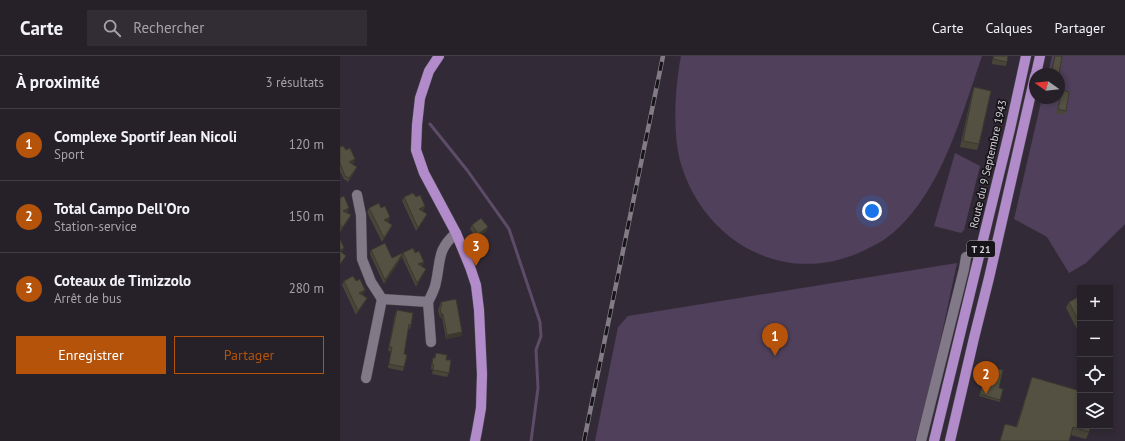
<!DOCTYPE html>
<html lang="fr">
<meta charset="utf-8">
<style>
body{margin:0;font-family:"PT Sans",sans-serif;background:#322d35;color:#f1f3f6}
.controls{position:absolute;right:12px;bottom:12px;display:grid;overflow:hidden;border-radius:0px;box-shadow:0 2px 6px #0003}
.controls button{width:36px;height:36px;display:grid;place-items:center;padding:0;border:0;border-bottom:1px solid #423e46;background:#262029;color:#f1f3f6;font:20px sans-serif}
.compass{position:absolute;left:689px;top:12px;width:36px;height:36px;border-radius:50%;background:#262029;box-shadow:0 2px 6px #0003;rotate:285deg}
.you{position:absolute;left:532px;top:155px;width:14px;height:14px;margin:-10px;border:3px solid #fff;border-radius:50%;background:#1a73e8;box-shadow:0 0 0 6px #1a73e833}
.badge{display:grid;place-items:center;width:26px;height:26px;border-radius:50%;background:#b45309;color:#fff;font-size:13px;font-weight:700}
.pin{position:absolute;translate:-50% -33px;filter:drop-shadow(0 1px 2px #0008)}
.pin::after{content:'';position:absolute;top:21px;width:14px;height:12px;background:inherit;clip-path:polygon(0 0,100% 0,50% 100%)}
.list{margin:0;padding:0;list-style:none}
h2{display:flex;justify-content:space-between;align-items:center;height:52px;margin:0;padding:0 16px;font-size:17px}
h2 small{font-size:13px;font-weight:400;color:#a4a3a8}
.list li{display:grid;grid-template-columns:26px 1fr auto;gap:12px;align-items:center;box-sizing:border-box;height:72px;padding:0 16px;border-top:1px solid #423e46}
.list b{display:block;font-size:15px;white-space:nowrap}
.list p{margin:0;font-size:13px;white-space:nowrap;color:#a4a3a8}
.list em{font-size:13px;font-style:normal;color:#a4a3a8}
.actions{display:flex;gap:8px;padding:12px 16px}
.actions a{flex:1;padding:9px 0;border:1px solid #b45309;border-radius:0px;text-align:center;font-size:14px;color:#b45309}
.actions .main{background:#b45309;color:#fff}
.icon{flex:none;width:22px;height:22px;fill:none;stroke:currentColor;stroke-width:2;stroke-linecap:round;stroke-linejoin:round}
.map{position:relative;flex:none;width:785px;height:385px;overflow:hidden}
header{display:flex;align-items:center;gap:24px;box-sizing:border-box;height:56px;padding:0 20px;background:#262029;border-bottom:1px solid #423e46}
header strong{font-size:19px}
nav{display:flex;gap:22px;margin-inline-start:auto;font-size:14px}
.search{width:280px;height:36px;background:#322d35;display:flex;align-items:center;gap:10px;box-sizing:border-box;padding:0 14px;border-radius:0px;color:#a4a3a8;font-size:15px}
main{display:flex}
aside{flex:1;background:#262029}
.map>svg:first-child{display:block}
.grass{fill:#50405b}
.lines{fill:none;stroke-linecap:round;stroke-linejoin:round}
.stream{stroke:#5d4b68;stroke-width:3}
.minor-casing{stroke:#4e4852;stroke-width:11}
.major-casing{stroke:#4e4852;stroke-width:11}
.minor{stroke:#817987;stroke-width:10}
.major{stroke:#b28cca;stroke-width:10}
.rail-casing{stroke:#827c86;stroke-width:4.5}
.rail{stroke:#18151a;stroke-width:3;stroke-dasharray:9;stroke-linecap:butt}
.wall{fill:#484639}
.shaded-wall{fill:#3b392e}
.building{fill:#545142;stroke:#3b392e}
.labels{text-anchor:middle;dominant-baseline:central;stroke-width:3.5;stroke-linejoin:round;paint-order:stroke}
.shield{fill:#18151a;stroke:#9c989f;stroke-width:1}
.shield-label{font-size:10px;font-weight:bold;fill:#d4d0d8}
.street-label{font-size:11px;fill:#d4d0d8;stroke:#18151a}
</style>
<header>
<strong>Carte</strong>
<div class="search"><svg class="icon" aria-label="search" viewBox="0 0 24 24"><circle cx="10" cy="10" r="6"/><path d="M15 15l6 6"/></svg>Rechercher</div>
<nav><a>Carte</a><a>Calques</a><a>Partager</a></nav>
</header>
<main>
<aside>
<h2>À proximité<small>3 résultats</small></h2>
<ul class="list">
<li><span class="badge">1</span><div><b>Complexe Sportif Jean Nicoli</b><p>Sport</p></div><em>120 m</em></li>
<li><span class="badge">2</span><div><b>Total Campo Dell'Oro</b><p>Station-service</p></div><em>150 m</em></li>
<li><span class="badge">3</span><div><b>Coteaux de Timizzolo</b><p>Arrêt de bus</p></div><em>280 m</em></li>
</ul>
<div class="actions"><a class="main">Enregistrer</a><a>Partager</a></div>
</aside>
<div class="map">
<svg width="785" height="385" viewBox="0 0 785 385">
<rect width="100%" height="100%" fill="#322b37"/>
<g class="grass">
<path d="M341,0H642C622,58 602,134 554,176C545,184 535,189 525,194C448,232 365,188 341,108C332,78 335,31 341,0Z"/>
<polygon points="712,0 785,0 785,168 746,207 729,217 707,181 674,163 702,42 719,42 719,18 708,18"/>
<polygon points="615,97 640,110 624,174 621,177 594,170"/>
<polygon points="617,207 591,328 575,385 255,385 278,271 288,260"/>
</g>
<g class="lines">
<polyline class="stream" points="90,68 127,114 169,173 200,266 201,280 196,294 198,332 191,385"/>
<defs>
<g id="minor">
<path d="M17,139L21,159L22,203L31,226L42,243L88,246C91,240 95,233 96,226C101,203 97,194 116,177"/>
<polyline points="88,246 91,286"/>
<polyline points="26,322 42,243"/>
<polyline points="581,385 624,213 626,201"/>
</g>
<g id="major">
<polyline points="99,0 89,15 80,42 77,69 76,94 84,117 116,177 130,211 136,229 139,254 142,318 141,352 137,375 135,385"/>
<polyline points="696,18 700,0"/>
<polyline points="594,385 670,73 686,0"/>
<polyline points="610,385 634,282 649,222 695,20"/>
</g>
</defs>
<use href="#minor" class="minor-casing"/>
<use href="#major" class="major-casing"/>
<use href="#minor" class="minor"/>
<use href="#major" class="major"/>
<defs>
<polyline id="rail" points="244,385 323,0"/>
</defs>
<use href="#rail" class="rail-casing"/>
<use href="#rail" class="rail"/>
</g>
<g class="wall">
<polygon points="653,0 668,0 666,10 652,8"/>
<polygon points="715,0 722,0 719,18 711,18"/>
<polygon points="634,31 639,88 637,94 620,91 632,37"/>
<polygon points="722,34 726,55 724,59 716,57"/>
<polygon points="0,91 6,94 14,107 12,108 15,115 8,126 4,123 0,115"/>
<polygon points="64,141 84,154 82,155 85,162 76,175 62,145"/>
<polygon points="0,142 8,156 6,156 11,159 9,163 0,176"/>
<polygon points="29,152 41,152 49,165 47,165 52,169 51,172 42,186 27,156"/>
<polygon points="132,169 148,171 146,175 137,182 130,173"/>
<polygon points="73,192 83,209 81,210 84,217 76,231 62,201 44,228 30,198 31,194 52,202"/>
<polygon points="4,225 16,225 25,234 24,237 22,238 27,242 25,246 16,259 2,229"/>
<polygon points="740,240 740,279 726,252 729,246"/>
<polygon points="101,246 122,276 121,280 106,283 102,261 100,262 98,254"/>
<polygon points="57,254 71,269 70,273 68,272 64,298 64,311 63,315 48,312 51,295 48,295 55,258"/>
<polygon points="96,297 106,304 109,317 107,321 92,318 93,313 91,313 92,305 93,302 95,302"/>
<polygon points="692,321 749,376 746,383 731,379 729,385 660,385 665,368 676,371"/>
<polygon points="643,327 663,333 660,346 639,340"/>
</g>
<g class="shaded-wall">
<polygon points="15,103 14,107 7,109 9,106"/>
<polygon points="17,111 15,115 8,126 9,122"/>
<polygon points="85,150 84,154 78,157 79,153"/>
<polygon points="9,152 8,156 1,159 3,155"/>
<polygon points="11,159 9,163 0,176 2,172"/>
<polygon points="50,161 49,165 43,167 44,164"/>
<polygon points="52,169 51,172 42,186 44,182"/>
<polygon points="148,171 146,175 137,182 138,178"/>
<polygon points="4,192 3,195 0,197 0,194"/>
<polygon points="63,197 62,201 44,228 45,224"/>
<polygon points="6,200 4,203 0,210 0,208"/>
<polygon points="84,206 83,209 77,212 78,208"/>
<polygon points="86,213 84,217 76,231 77,227"/>
<polygon points="25,234 24,237 18,240 19,237"/>
<polygon points="27,242 25,246 16,259 18,255"/>
<polygon points="101,258 103,258 102,261 100,262"/>
<polygon points="122,276 121,280 106,283 107,279"/>
</g>
<g class="building">
<polygon points="654,0 668,0 667,6 653,3"/>
<polygon points="715,0 722,0 719,18 711,18"/>
<polygon points="634,31 651,35 639,88 623,85"/>
<polygon points="722,34 729,36 726,55 718,53"/>
<polygon points="3,90 6,94 10,92 15,103 9,106 17,111 9,122 5,120 0,107 0,91"/>
<polygon points="73,137 76,141 80,139 85,150 79,153 87,158 78,172 64,141"/>
<polygon points="4,140 9,152 3,155 11,159 2,172 0,168 0,142"/>
<polygon points="39,147 41,152 45,150 50,161 44,164 52,169 44,182 29,152"/>
<polygon points="141,162 148,171 138,178 132,169"/>
<polygon points="0,183 4,192 0,194"/>
<polygon points="45,187 52,202 73,192 75,197 79,195 84,206 78,208 86,213 77,227 63,197 45,224 31,194"/>
<polygon points="0,195 6,200 0,208"/>
<polygon points="13,220 16,225 20,223 25,234 19,237 27,242 18,255 4,225"/>
<polygon points="740,240 740,268 729,246"/>
<polygon points="116,243 122,276 107,279 103,258 101,258 100,251 102,250 101,246"/>
<polygon points="57,254 73,257 71,269 69,268 64,298 67,299 64,311 49,308 52,291 49,291"/>
<polygon points="96,297 107,299 106,304 111,304 109,317 93,314 94,309 92,309 93,302 95,302"/>
<polygon points="654,312 663,314 659,332 663,333 660,344 640,338 643,327 649,329"/>
<polygon points="692,321 740,335 740,370 751,370 749,376 733,371 729,385 660,385 665,368 677,371"/>
</g>
<g class="labels">
<rect class="shield" x="627" y="185" width="28" height="16" rx="3"/>
<g class="shield-label">
<text x="641" y="193">T 21</text>
</g>
<g class="street-label">
<text transform="translate(648 108) rotate(-77)">Route du 9 Septembre 1943</text>
</g>
</g>
</svg>
<div class="controls">
<button>+</button>
<button>−</button>
<button><svg class="icon" aria-label="locate" viewBox="0 0 24 24"><circle cx="12" cy="12" r="6"/><path d="M12 2v4M12 18v4M2 12h4M18 12h4"/></svg></button>
<button><svg class="icon" aria-label="layers" viewBox="0 0 24 24"><path d="M12 4l9 5-9 5-9-5zM3 14l9 5 9-5"/></svg></button>
</div>
<svg class="compass" viewBox="-18 -18 36 36"><path d="M0-13l5 13h-10z" fill="#e53935"/><path d="M0 13l5-13h-10z" fill="#a4a3a8"/></svg>
<div class="you"></div>
<div class="pin badge" style="left:435px;top:300px">1</div>
<div class="pin badge" style="left:646px;top:338px">2</div>
<div class="pin badge" style="left:136px;top:210px">3</div>
</div>
</main>
